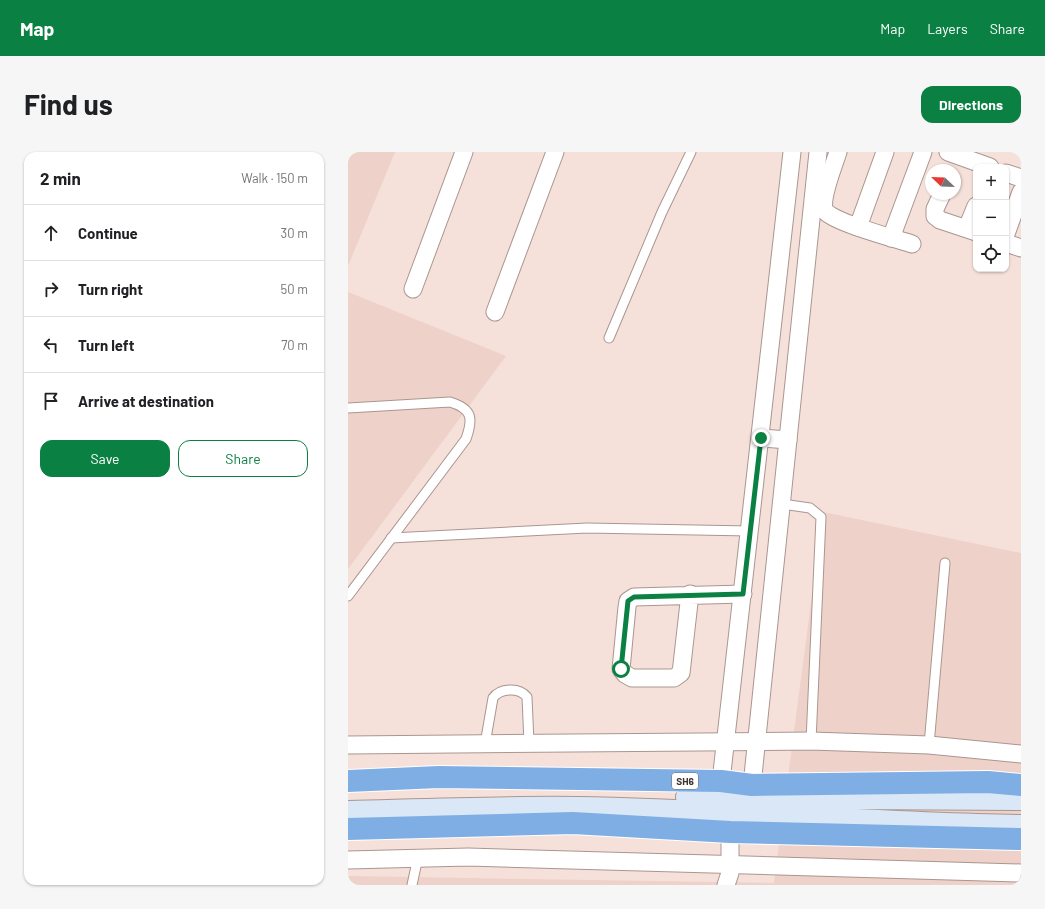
<!DOCTYPE html>
<meta charset="utf-8">
<style>
body{margin:0;font-family:Barlow,sans-serif;background:#f6f6f6;color:#202124}
.controls{position:absolute;right:12px;top:12px;display:grid;overflow:hidden;border-radius:8px;box-shadow:0 1px 3px #0004}
.controls button{width:36px;height:36px;display:grid;place-items:center;padding:0;border:0;border-bottom:1px solid #e0e0e0;background:#fff;color:#202124;font:20px sans-serif}
.compass{position:absolute;left:577px;top:12px;width:36px;height:36px;border-radius:50%;background:#fff;box-shadow:0 1px 3px #0004;rotate:293deg}
.stop{position:absolute;width:12px;height:12px;margin:-9px;border:3px solid #0b8043;border-radius:50%;background:#fff}
.stop.end{background:#0b8043;border-color:#fff;box-shadow:0 1px 4px #0008}
.list{margin:0;padding:0;list-style:none}
h2{display:flex;justify-content:space-between;align-items:center;height:52px;margin:0;padding:0 16px;font-size:17px}
h2 small{font-size:13px;font-weight:400;color:#757577}
.list li{display:grid;grid-template-columns:26px 1fr auto;gap:12px;align-items:center;box-sizing:border-box;height:56px;padding:0 16px;border-top:1px solid #e0e0e0}
.list b{display:block;font-size:15px;white-space:nowrap}
.list em{font-size:13px;font-style:normal;color:#757577}
.actions{display:flex;gap:8px;padding:12px 16px}
.actions a{flex:1;padding:9px 0;border:1px solid #0b8043;border-radius:12px;text-align:center;font-size:14px;color:#0b8043}
.actions .main{background:#0b8043;color:#fff}
.icon{flex:none;width:22px;height:22px;fill:none;stroke:currentColor;stroke-width:2;stroke-linecap:round;stroke-linejoin:round}
.map{position:relative;flex:none;width:673px;height:733px;overflow:hidden;border-radius:12px}
header{display:flex;align-items:center;gap:24px;box-sizing:border-box;height:56px;padding:0 20px;background:#0b8043;color:#fff}
header strong{font-size:19px}
nav{display:flex;gap:22px;margin-inline-start:auto;font-size:14px}
.intro{display:flex;align-items:center;justify-content:space-between;box-sizing:border-box;height:96px;padding:0 24px}
h1{margin:0;font-size:28px}
.button{padding:10px 18px;border-radius:12px;background:#0b8043;color:#fff;font-size:14px;font-weight:700}
main{display:flex;gap:24px;padding:0 24px}
aside{flex:1;background:#fff;border-radius:12px;box-shadow:0 1px 3px #0004}
.map>svg:first-child{display:block}
.built{fill:#eed1c8}
.lines{fill:none;stroke-linecap:round;stroke-linejoin:round}
.lane-casing{stroke:#aa9690;stroke-width:11}
.street-casing{stroke:#aa9690;stroke-width:19}
.secondary-casing{stroke:#aa9690;stroke-width:24}
.highway-casing{stroke:#fff;stroke-width:24}
.lane{stroke:#fff;stroke-width:9}
.street{stroke:#fff;stroke-width:17}
.secondary{stroke:#d9e7f7;stroke-width:22}
.highway{stroke:#7faee4;stroke-width:22}
.route{stroke:#0b8043;stroke-width:5}
.labels{text-anchor:middle;dominant-baseline:central;stroke-width:3;stroke-linejoin:round;paint-order:stroke}
.shield{fill:#fff;stroke:#76716f;stroke-width:1}
.shield-label{font-size:10px;font-weight:bold;fill:#3c3431}
</style>
<header>
<strong>Map</strong>
<nav><a>Map</a><a>Layers</a><a>Share</a></nav>
</header>
<div class="intro"><h1>Find us</h1><a class="button">Directions</a></div>
<main>
<aside>
<h2>2 min<small>Walk · 150 m</small></h2>
<ul class="list">
<li><svg class="icon" aria-label="ahead" viewBox="0 0 24 24"><path d="M12 20V5M6 11l6-6 6 6"/></svg><div><b>Continue</b></div><em>30 m</em></li>
<li><svg class="icon" aria-label="right" viewBox="0 0 24 24"><path d="M7 20v-9h11M14 6l5 5-5 5"/></svg><div><b>Turn right</b></div><em>50 m</em></li>
<li><svg class="icon" aria-label="left" viewBox="0 0 24 24"><path d="M17 20v-9H6M10 6l-5 5 5 5"/></svg><div><b>Turn left</b></div><em>70 m</em></li>
<li><svg class="icon" aria-label="arrive" viewBox="0 0 24 24"><path d="M6 21V4h12l-3 4 3 4H6"/></svg><div><b>Arrive at destination</b></div></li>
</ul>
<div class="actions"><a class="main">Save</a><a>Share</a></div>
</aside>
<div class="map">
<svg width="673" height="733" viewBox="0 0 673 733">
<rect width="100%" height="100%" fill="#f6e0da"/>
<g class="built">
<polygon points="0,0 47,0 0,114"/>
<polygon points="0,140 158,204 0,417"/>
<polygon points="475,360 673,401 673,733 0,733 0,724 426,731"/>
</g>
<g class="lines">
<defs>
<g id="lane">
<polyline points="261,186 314,60 343,0"/>
<path d="M0,256L102,250C125,257 125,267 118,287L0,444"/>
<polyline points="434,352 462,356 473,365 463,589"/>
<polyline points="43,386 239,376 402,379"/>
<path d="M137,592L145,546C152,536 171,535 179,545L181,591"/>
<polyline points="581,593 597,411"/>
<polyline points="64,733 70,705"/>
</g>
<g id="street">
<path d="M490,0C486,13 473,44 476,57C479,69 549,87 564,92"/>
<polyline points="600,0 642,15"/>
<polyline points="658,21 673,26"/>
<polyline points="594,42 587,57 587,64 592,68 628,80"/>
<polyline points="510,75 537,0"/>
<polyline points="619,76 628,54"/>
<polyline points="658,82 673,40"/>
<polyline points="543,86 575,0"/>
<polyline points="658,91 673,96"/>
<polyline points="65,137 116,0"/>
<polyline points="147,160 207,0"/>
<polyline points="413,286 440,288"/>
<polyline points="342,442 333,521 326,526 284,526 277,522 273,517 279,455 280,449 286,445 395,442"/>
<polyline points="0,593 463,589 581,593 673,602"/>
<polyline points="373,629 444,0"/>
<polyline points="404,633 470,0"/>
<polyline points="0,708 120,705 673,721"/>
<polyline points="378,733 382,721 382,680"/>
</g>
<g id="secondary">
<polyline points="339,645 673,647"/>
<path d="M0,660C77,658 153,655 230,656C378,658 525,672 673,674"/>
</g>
<g id="highway">
<polyline points="0,629 91,625 373,629 404,633 640,630 673,633"/>
<polyline points="0,677 225,671 382,680 673,687"/>
</g>
</defs>
<use href="#lane" class="lane-casing"/>
<use href="#street" class="street-casing"/>
<use href="#secondary" class="secondary-casing"/>
<use href="#highway" class="highway-casing"/>
<use href="#lane" class="lane"/>
<use href="#street" class="street"/>
<use href="#secondary" class="secondary"/>
<use href="#highway" class="highway"/>
</g>
<g class="lines">
<polyline class="route" points="273,517 280,449 286,445 395,442 413,286"/>
</g>
<g class="labels">
<rect class="shield" x="324" y="621" width="26" height="16" rx="3"/>
<g class="shield-label">
<text x="337" y="629">SH6</text>
</g>
</g>
</svg>
<div class="controls">
<button>+</button>
<button>−</button>
<button><svg class="icon" aria-label="locate" viewBox="0 0 24 24"><circle cx="12" cy="12" r="6"/><path d="M12 2v4M12 18v4M2 12h4M18 12h4"/></svg></button>
</div>
<svg class="compass" viewBox="-18 -18 36 36"><path d="M0-13l5 13h-10z" fill="#e53935"/><path d="M0 13l5-13h-10z" fill="#757577"/></svg>
<div class="stop" style="left:273px;top:517px"></div>
<div class="stop end" style="left:413px;top:286px"></div>
</div>
</main>
